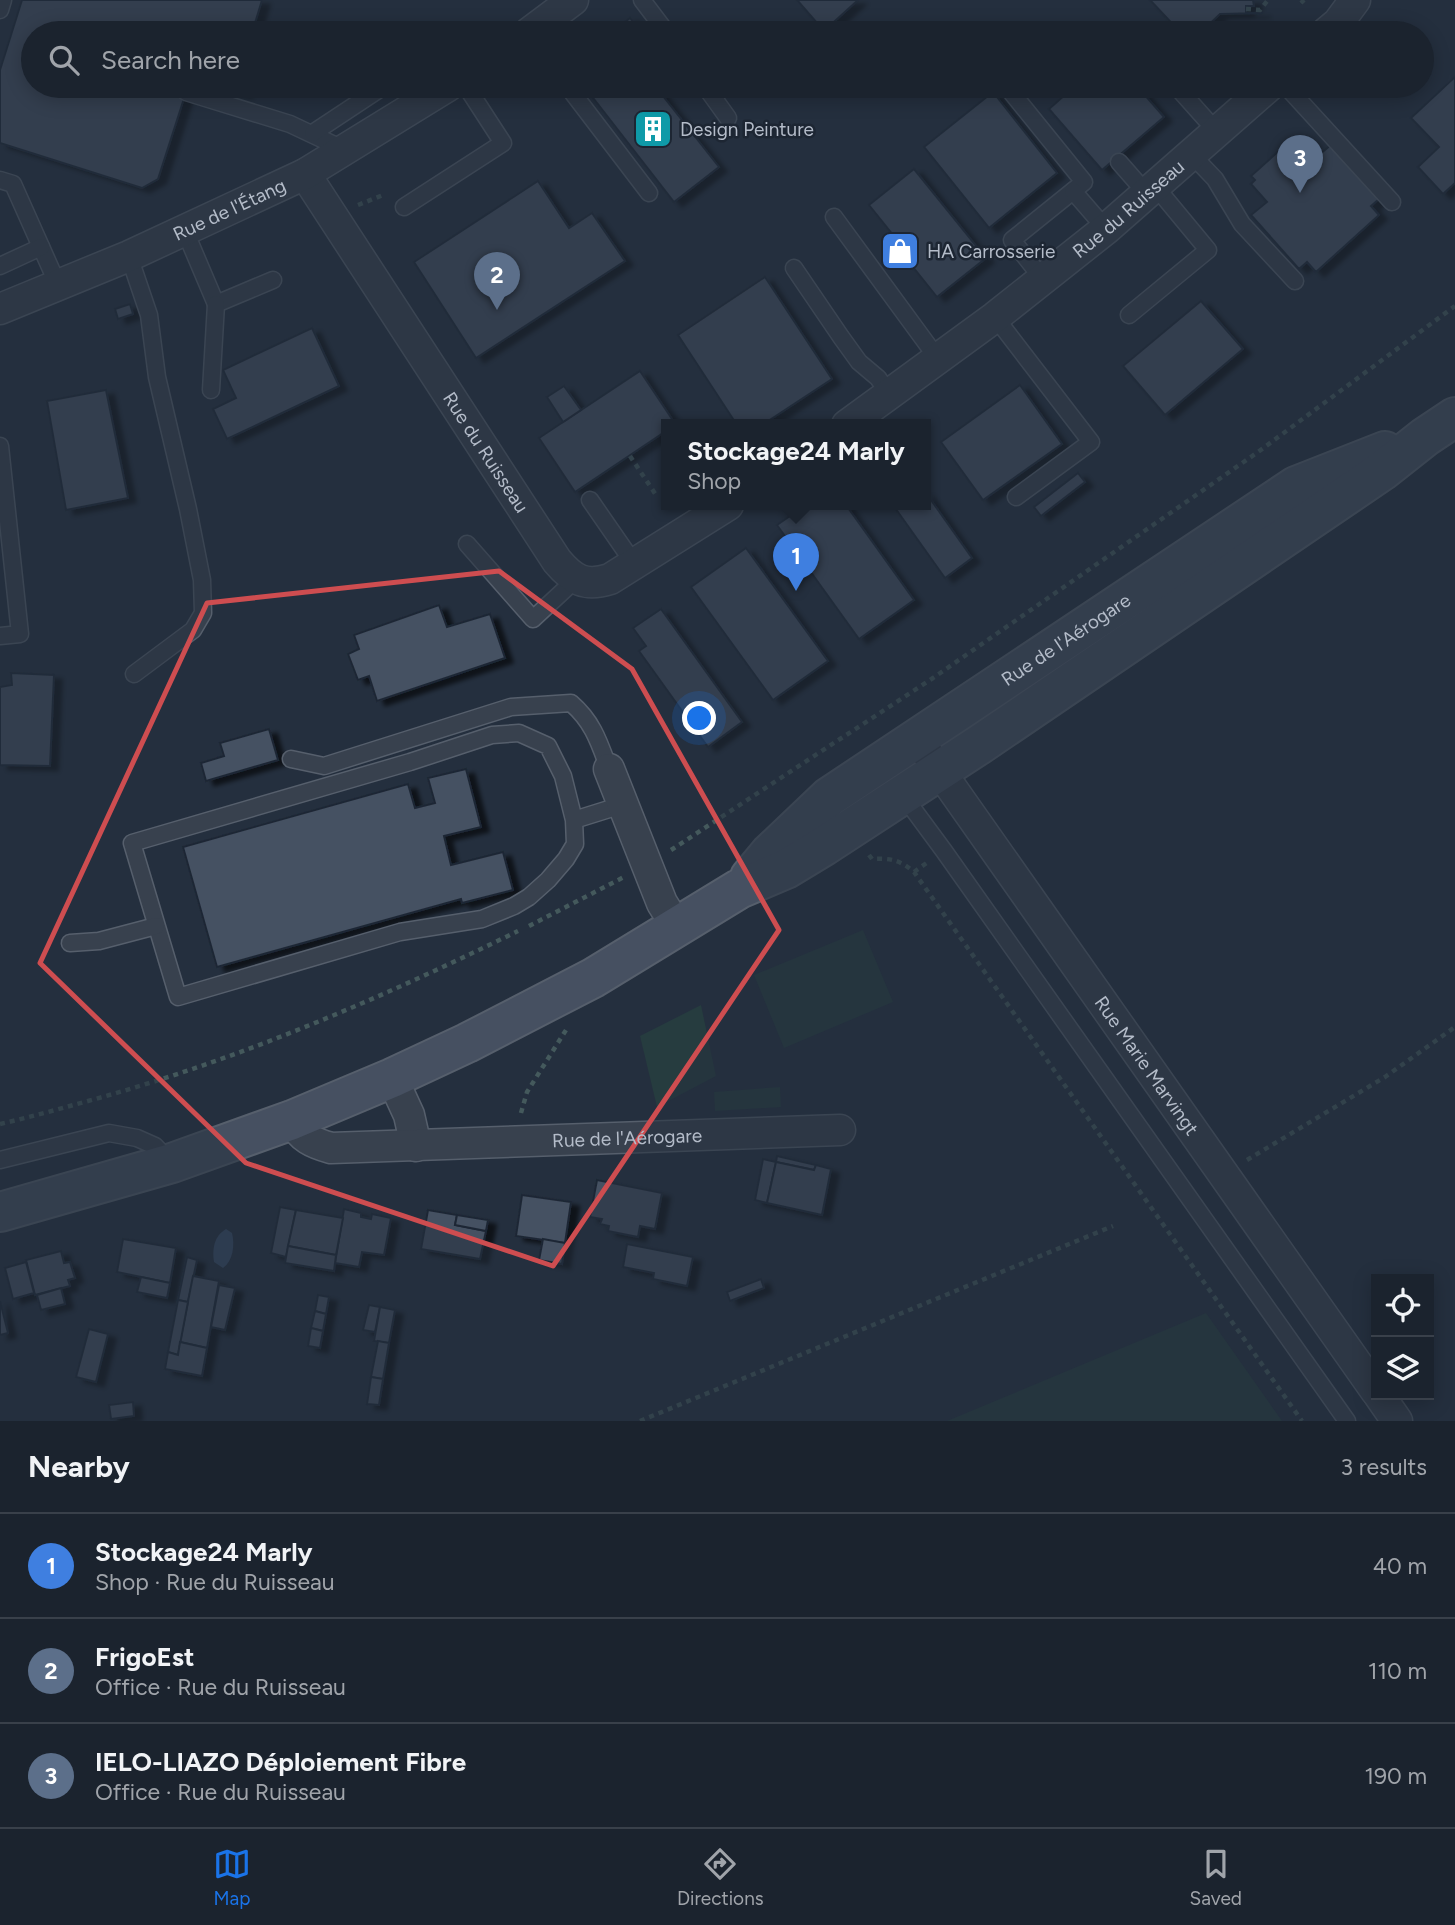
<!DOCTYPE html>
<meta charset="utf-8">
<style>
body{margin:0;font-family:Figtree,sans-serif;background:#282f3a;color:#f1f3f6}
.controls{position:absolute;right:21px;bottom:21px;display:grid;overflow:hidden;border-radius:0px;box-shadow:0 4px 18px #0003}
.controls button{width:63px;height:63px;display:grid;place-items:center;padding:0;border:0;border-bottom:2px solid #39404a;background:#1b232e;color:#f1f3f6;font:35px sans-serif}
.you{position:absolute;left:700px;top:719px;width:24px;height:24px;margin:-18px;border:5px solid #fff;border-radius:50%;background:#1a73e8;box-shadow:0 0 0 10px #1a73e833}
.badge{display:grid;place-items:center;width:46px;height:46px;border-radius:50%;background:#1a73e8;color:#fff;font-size:23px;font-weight:700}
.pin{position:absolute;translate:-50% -58px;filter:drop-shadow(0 2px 4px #0008)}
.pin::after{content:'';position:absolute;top:37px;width:24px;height:21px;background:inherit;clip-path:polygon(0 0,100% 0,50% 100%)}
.popup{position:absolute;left:661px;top:419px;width:270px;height:91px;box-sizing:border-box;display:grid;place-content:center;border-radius:0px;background:#1b232e;filter:drop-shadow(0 2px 5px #0005);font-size:23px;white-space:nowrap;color:#a0a4aa}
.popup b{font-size:26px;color:#f1f3f6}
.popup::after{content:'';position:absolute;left:50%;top:100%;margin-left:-14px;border:14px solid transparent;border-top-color:#1b232e}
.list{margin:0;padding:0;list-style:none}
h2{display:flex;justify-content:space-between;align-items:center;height:91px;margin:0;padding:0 28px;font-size:30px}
h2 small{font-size:23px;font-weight:400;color:#a0a4aa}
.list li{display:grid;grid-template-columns:46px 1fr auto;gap:21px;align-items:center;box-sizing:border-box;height:105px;padding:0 28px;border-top:2px solid #39404a}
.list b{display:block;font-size:26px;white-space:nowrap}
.list p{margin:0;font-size:23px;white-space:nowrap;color:#a0a4aa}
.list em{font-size:23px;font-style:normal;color:#a0a4aa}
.icon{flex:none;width:38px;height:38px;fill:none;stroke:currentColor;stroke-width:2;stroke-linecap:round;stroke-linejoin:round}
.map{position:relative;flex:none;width:1455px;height:1421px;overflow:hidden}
.search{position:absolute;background:#1b232e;box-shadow:0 4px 18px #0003;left:21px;right:21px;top:21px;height:77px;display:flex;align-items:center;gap:18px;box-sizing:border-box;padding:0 24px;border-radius:38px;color:#a0a4aa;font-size:26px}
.sheet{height:406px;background:#1b232e}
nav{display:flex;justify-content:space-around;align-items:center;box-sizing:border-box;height:98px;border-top:2px solid #39404a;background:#1b232e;font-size:19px;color:#a0a4aa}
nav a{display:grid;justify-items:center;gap:4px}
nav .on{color:#1a73e8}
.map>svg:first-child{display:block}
.green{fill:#263c3f}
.water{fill:#394c67}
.building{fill:#455162;stroke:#1f2835;stroke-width:2;filter:url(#shadow)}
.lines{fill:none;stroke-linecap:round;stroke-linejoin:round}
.service-casing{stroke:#565f6c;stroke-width:19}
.minor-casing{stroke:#565f6c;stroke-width:33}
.secondary-casing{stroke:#565f6c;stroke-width:42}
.path{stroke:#44595c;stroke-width:4.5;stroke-dasharray:5 5;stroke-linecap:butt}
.service{stroke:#38414e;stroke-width:16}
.minor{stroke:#38414e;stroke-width:30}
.secondary{stroke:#465061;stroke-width:38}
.marked{fill:none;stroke:#ce4d50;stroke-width:5;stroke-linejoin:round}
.labels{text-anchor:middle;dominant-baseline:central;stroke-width:5;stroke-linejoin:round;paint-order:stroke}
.poi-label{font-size:19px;fill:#b4bcc9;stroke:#1d2633;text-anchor:start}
.street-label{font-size:19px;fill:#b4bcc9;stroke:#1d2633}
</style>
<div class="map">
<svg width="1455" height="1421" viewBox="0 0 1455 1421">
<defs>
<filter id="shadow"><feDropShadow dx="8" dy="4.5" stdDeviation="2" flood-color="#0009"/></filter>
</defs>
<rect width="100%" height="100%" fill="#242f3e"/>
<g class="green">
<polygon points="863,930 893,1002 784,1048 754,975"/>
<polygon points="701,1005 716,1076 657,1107 640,1036"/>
<polygon points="780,1087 781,1107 715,1111 714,1092"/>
<polygon points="1206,1313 1282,1421 947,1421"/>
</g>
<path class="water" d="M226,1229L232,1233C235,1245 233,1261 223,1268L214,1262C212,1249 214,1236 226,1229Z"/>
<g class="building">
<polygon points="22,0 262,0 252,33 33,33 33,86 188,86 158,179 142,188 0,143 0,70"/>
<polygon points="797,0 858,0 824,31"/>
<polygon points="1150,0 1253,0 1254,6 1246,6 1246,13 1263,13 1220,14 1200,33 1181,33"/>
<polygon points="630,18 642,33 611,33"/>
<polygon points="1455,77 1455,183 1443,194 1418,167 1439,147 1411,118"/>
<polygon points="219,86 246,86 244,93"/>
<polygon points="593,86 655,86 719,167 674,202 587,90"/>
<polygon points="1075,86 1137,86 1164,117 1102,170 1049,109"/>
<polygon points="993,92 1057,173 989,228 924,147"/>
<polygon points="1291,140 1295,144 1300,140 1315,158 1331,145 1379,199 1371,206 1379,215 1316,272 1307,262 1299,269 1251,215 1267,202 1251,184 1255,180 1251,176"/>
<polygon points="914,169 986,258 937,297 909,262 891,255 897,240 869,205"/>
<polygon points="538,181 569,228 592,213 625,261 476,358 414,262"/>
<polygon points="765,277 832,379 762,425 737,425 678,335"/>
<polygon points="1201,301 1243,349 1165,415 1123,366"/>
<polygon points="130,304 133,314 118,319 115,309"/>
<polygon points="312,328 339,386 227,439 213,409 236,398 223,370"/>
<polygon points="640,371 676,425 666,425 666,431 575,492 539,438"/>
<polygon points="1020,385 1062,444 983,500 941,442"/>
<polygon points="564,386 581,410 563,422 547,397"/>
<polygon points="106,390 128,498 66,510 47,401"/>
<polygon points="1078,473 1085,482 1041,516 1034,507"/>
<polygon points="926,493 972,558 945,578 893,505 926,505"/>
<polygon points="806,505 846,505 914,600 859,639 777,525"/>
<polygon points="746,548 828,661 773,700 691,587"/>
<polygon points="439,605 447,627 490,614 505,658 377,701 369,676 358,680 348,654 359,649 354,635"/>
<polygon points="661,609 742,722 708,747 639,651 646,646 633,628"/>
<polygon points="11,673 54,675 50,766 0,765 0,687 12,685"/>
<polygon points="269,729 278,760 206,781 201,763 224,756 220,743"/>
<polygon points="466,769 481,827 444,836 451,865 503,852 513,890 462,903 461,899 217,967 183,847 408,784 415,808 435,803 428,778"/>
<polygon points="777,1156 816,1165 814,1170 776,1162"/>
<polygon points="763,1159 776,1162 767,1203 755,1200"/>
<polygon points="776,1162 814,1170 816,1165 831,1169 822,1215 767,1203"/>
<polygon points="597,1180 662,1193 655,1229 640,1226 638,1237 608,1231 609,1226 600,1224 602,1219 590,1217"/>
<polygon points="522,1195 571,1202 565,1243 516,1236"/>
<polygon points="280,1207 296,1210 286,1257 271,1253"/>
<polygon points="344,1209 361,1213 361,1217 371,1219 372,1214 391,1218 384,1255 362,1252 359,1267 335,1263"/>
<polygon points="296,1210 343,1218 336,1255 288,1246"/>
<polygon points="428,1210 457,1215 455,1225 486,1231 480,1259 421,1249"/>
<polygon points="457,1215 488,1220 486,1231 455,1225"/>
<polygon points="123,1239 176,1248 170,1283 117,1272"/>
<polygon points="543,1239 565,1243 562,1264 539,1260"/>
<polygon points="627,1244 693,1257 687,1286 653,1279 654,1273 623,1267"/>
<polygon points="288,1246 336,1255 334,1271 285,1263"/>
<polygon points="61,1251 64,1263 70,1262 75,1278 68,1280 70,1286 35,1295 26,1260"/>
<polygon points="187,1257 197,1260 188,1302 178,1300"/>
<polygon points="26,1262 34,1293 13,1299 5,1268"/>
<polygon points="193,1276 219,1281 207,1348 180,1342"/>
<polygon points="141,1277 170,1283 167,1298 137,1292"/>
<polygon points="761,1279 764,1288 730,1301 727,1292"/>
<polygon points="219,1285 235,1288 225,1330 211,1327"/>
<polygon points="61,1288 65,1304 41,1310 37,1295"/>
<polygon points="318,1295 329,1297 326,1314 315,1311"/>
<polygon points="178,1300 188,1302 178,1355 168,1352"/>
<polygon points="0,1301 8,1333 0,1335"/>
<polygon points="369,1305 380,1307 375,1332 363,1330"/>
<polygon points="380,1307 395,1310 389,1343 374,1341"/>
<polygon points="315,1311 326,1314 323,1331 311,1328"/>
<polygon points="311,1328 323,1331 320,1348 308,1346"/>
<polygon points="89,1329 108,1334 96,1382 76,1377"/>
<polygon points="378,1341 389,1343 383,1379 371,1377"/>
<polygon points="180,1342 207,1348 202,1376 165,1369 168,1352 178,1355"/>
<polygon points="371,1377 383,1379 379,1405 367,1404"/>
<polygon points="133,1402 134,1416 111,1419 109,1405"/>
</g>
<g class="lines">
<defs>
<g id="service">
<polyline points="642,0 667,33"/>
<polyline points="0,10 3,0"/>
<polyline points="572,86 572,92 649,193"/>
<polyline points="705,86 728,118"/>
<polyline points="1176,86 1217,132"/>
<polyline points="1286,86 1392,202"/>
<polyline points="186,92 290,124 345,150"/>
<polyline points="1012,93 1084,182 1012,240 1043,279"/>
<polyline points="313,133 384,86"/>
<polyline points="1192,155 1215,179 1242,224 1295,281"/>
<polyline points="1119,162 1147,194"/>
<polyline points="0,180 13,184 58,285"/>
<polyline points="1073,191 1106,229"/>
<polyline points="404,207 503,143 466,86"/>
<polyline points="834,217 938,359"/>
<polyline points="185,231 216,304 273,280"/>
<polyline points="129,256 149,315 157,377 188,509 202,580 203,613 193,630 134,674"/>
<polyline points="0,266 41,247"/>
<polyline points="794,268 841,337 859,362 878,378 889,394"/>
<polyline points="1129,315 1208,250 1155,186"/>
<polyline points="995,317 1091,442 1016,497"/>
<polyline points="211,390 216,304"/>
<polyline points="0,446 20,634 0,636"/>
<polyline points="590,500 635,565"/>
<polyline points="467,544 533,619 575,580"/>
<path d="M291,759L324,766L511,707L571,703C593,722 599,742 609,769"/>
<polyline points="902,794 944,851 1347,1421"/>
<polyline points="574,820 575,844 566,859 548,880 529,897 514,906 482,919 400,932 178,997 132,843 410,762 492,735 519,733 548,746 563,776 574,820 622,805"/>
<polyline points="70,943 99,941 156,926"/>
<polyline points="0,1160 109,1133 137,1138 155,1146 170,1162"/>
</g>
<g id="minor">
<polyline points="529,33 573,0"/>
<polyline points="1326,33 1338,23 1355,0"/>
<path id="s1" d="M305,174L557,561C573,580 585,587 610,579L728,505"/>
<path id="s2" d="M0,309L129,256L305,174L448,86"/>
<path id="s3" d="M847,425L995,317L1106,229L1269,86"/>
<path id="s4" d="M927,753L1376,1391"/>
<polyline points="609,769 662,903 677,927"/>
<polyline points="392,1078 409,1115 416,1146"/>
<path id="s5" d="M292,1120C301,1138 313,1143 331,1148L840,1130"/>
<polyline points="1379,1395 1397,1421"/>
</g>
<g id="secondary">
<path id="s6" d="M750,877L770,853L829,797L1296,486L1385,451"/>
<polyline points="0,1212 172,1163 292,1120 392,1078 467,1043 593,978 739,889 786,869 824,846 979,745 1382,471 1425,437 1455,417"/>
</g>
</defs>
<use href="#service" class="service-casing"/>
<use href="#minor" class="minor-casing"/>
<use href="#secondary" class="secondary-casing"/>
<g class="path">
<polyline points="1301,0 1304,3"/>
<polyline points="1246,9 1260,10 1268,0"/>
<polyline points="358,205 383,195 385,197"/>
<polyline points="630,456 656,495"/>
<polyline points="671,850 933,678 1258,452 1455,306"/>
<path d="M869,855L872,859C891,858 900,860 914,872L1302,1421"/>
<polyline points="914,872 928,862"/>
<polyline points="529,926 624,877"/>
<polyline points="521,1113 527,1092 566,1030"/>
<path d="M0,1124C26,1118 52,1111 77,1104C231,1063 375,1001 518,931"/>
<polyline points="1247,1160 1385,1077 1455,1027"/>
<polyline points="640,1421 1113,1226"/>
</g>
<use href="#service" class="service"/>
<use href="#minor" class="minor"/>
<use href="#secondary" class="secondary"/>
</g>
<path d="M0 0H1455V1421H0ZM499,571L632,669L779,930L553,1266L246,1163L40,963L207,603Z" fill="#242f3e" fill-opacity=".55" fill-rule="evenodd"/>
<path class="marked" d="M499,571L632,669L779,930L553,1266L246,1163L40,963L207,603Z"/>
<defs>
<symbol id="building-square" viewBox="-11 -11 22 22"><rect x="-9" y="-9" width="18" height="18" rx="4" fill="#0f9aa8" stroke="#1d2633"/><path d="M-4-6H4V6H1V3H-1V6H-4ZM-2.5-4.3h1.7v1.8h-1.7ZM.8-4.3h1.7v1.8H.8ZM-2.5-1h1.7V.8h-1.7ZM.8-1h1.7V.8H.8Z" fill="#fff"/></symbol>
<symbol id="shop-square" viewBox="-11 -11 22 22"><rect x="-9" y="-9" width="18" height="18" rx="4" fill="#3f7fe0" stroke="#1d2633"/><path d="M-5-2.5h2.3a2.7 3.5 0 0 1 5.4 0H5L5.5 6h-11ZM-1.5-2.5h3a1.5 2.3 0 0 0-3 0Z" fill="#fff"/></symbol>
</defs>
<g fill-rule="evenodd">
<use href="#building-square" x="631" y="107" width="44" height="44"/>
<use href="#shop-square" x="878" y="229" width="44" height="44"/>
</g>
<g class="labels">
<g class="poi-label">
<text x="680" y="129">Design Peinture</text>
<text x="927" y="251">HA Carrosserie</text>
</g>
<g class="street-label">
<text stroke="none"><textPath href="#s3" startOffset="355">Rue du Ruisseau</textPath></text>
<text stroke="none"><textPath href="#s2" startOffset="250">Rue de l'Étang</textPath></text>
<text stroke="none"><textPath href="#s1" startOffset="332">Rue du Ruisseau</textPath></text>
<text stroke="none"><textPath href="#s6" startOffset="397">Rue de l'Aérogare</textPath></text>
<text stroke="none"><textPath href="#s4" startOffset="382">Rue Marie Marvingt</textPath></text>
<text stroke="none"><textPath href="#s5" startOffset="346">Rue de l'Aérogare</textPath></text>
</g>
</g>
</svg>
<div class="controls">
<button><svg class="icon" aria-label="locate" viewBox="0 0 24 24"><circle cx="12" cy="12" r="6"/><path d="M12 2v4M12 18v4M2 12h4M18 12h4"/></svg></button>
<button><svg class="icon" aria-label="layers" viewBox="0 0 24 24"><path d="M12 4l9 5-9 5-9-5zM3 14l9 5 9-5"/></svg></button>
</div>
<div class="you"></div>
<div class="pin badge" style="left:796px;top:591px;background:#3f7fe0">1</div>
<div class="popup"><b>Stockage24 Marly</b>Shop</div>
<div class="pin badge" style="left:497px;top:310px;background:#5c6f8a">2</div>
<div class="pin badge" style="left:1300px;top:193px;background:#5c6f8a">3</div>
<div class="search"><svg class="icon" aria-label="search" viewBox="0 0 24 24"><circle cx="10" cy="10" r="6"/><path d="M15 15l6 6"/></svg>Search here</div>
</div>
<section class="sheet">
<h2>Nearby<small>3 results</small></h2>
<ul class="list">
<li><span class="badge" style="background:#3f7fe0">1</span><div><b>Stockage24 Marly</b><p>Shop · Rue du Ruisseau</p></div><em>40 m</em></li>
<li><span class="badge" style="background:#5c6f8a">2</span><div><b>FrigoEst</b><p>Office · Rue du Ruisseau</p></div><em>110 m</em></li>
<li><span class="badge" style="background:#5c6f8a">3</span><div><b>IELO-LIAZO Déploiement Fibre</b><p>Office · Rue du Ruisseau</p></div><em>190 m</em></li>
</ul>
</section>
<nav>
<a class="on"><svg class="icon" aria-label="map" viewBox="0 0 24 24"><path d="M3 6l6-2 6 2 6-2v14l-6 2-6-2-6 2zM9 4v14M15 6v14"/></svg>Map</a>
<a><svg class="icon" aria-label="directions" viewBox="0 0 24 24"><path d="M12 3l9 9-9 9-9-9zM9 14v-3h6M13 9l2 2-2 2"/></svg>Directions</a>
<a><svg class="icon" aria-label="saved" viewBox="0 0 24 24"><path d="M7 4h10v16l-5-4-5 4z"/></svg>Saved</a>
</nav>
